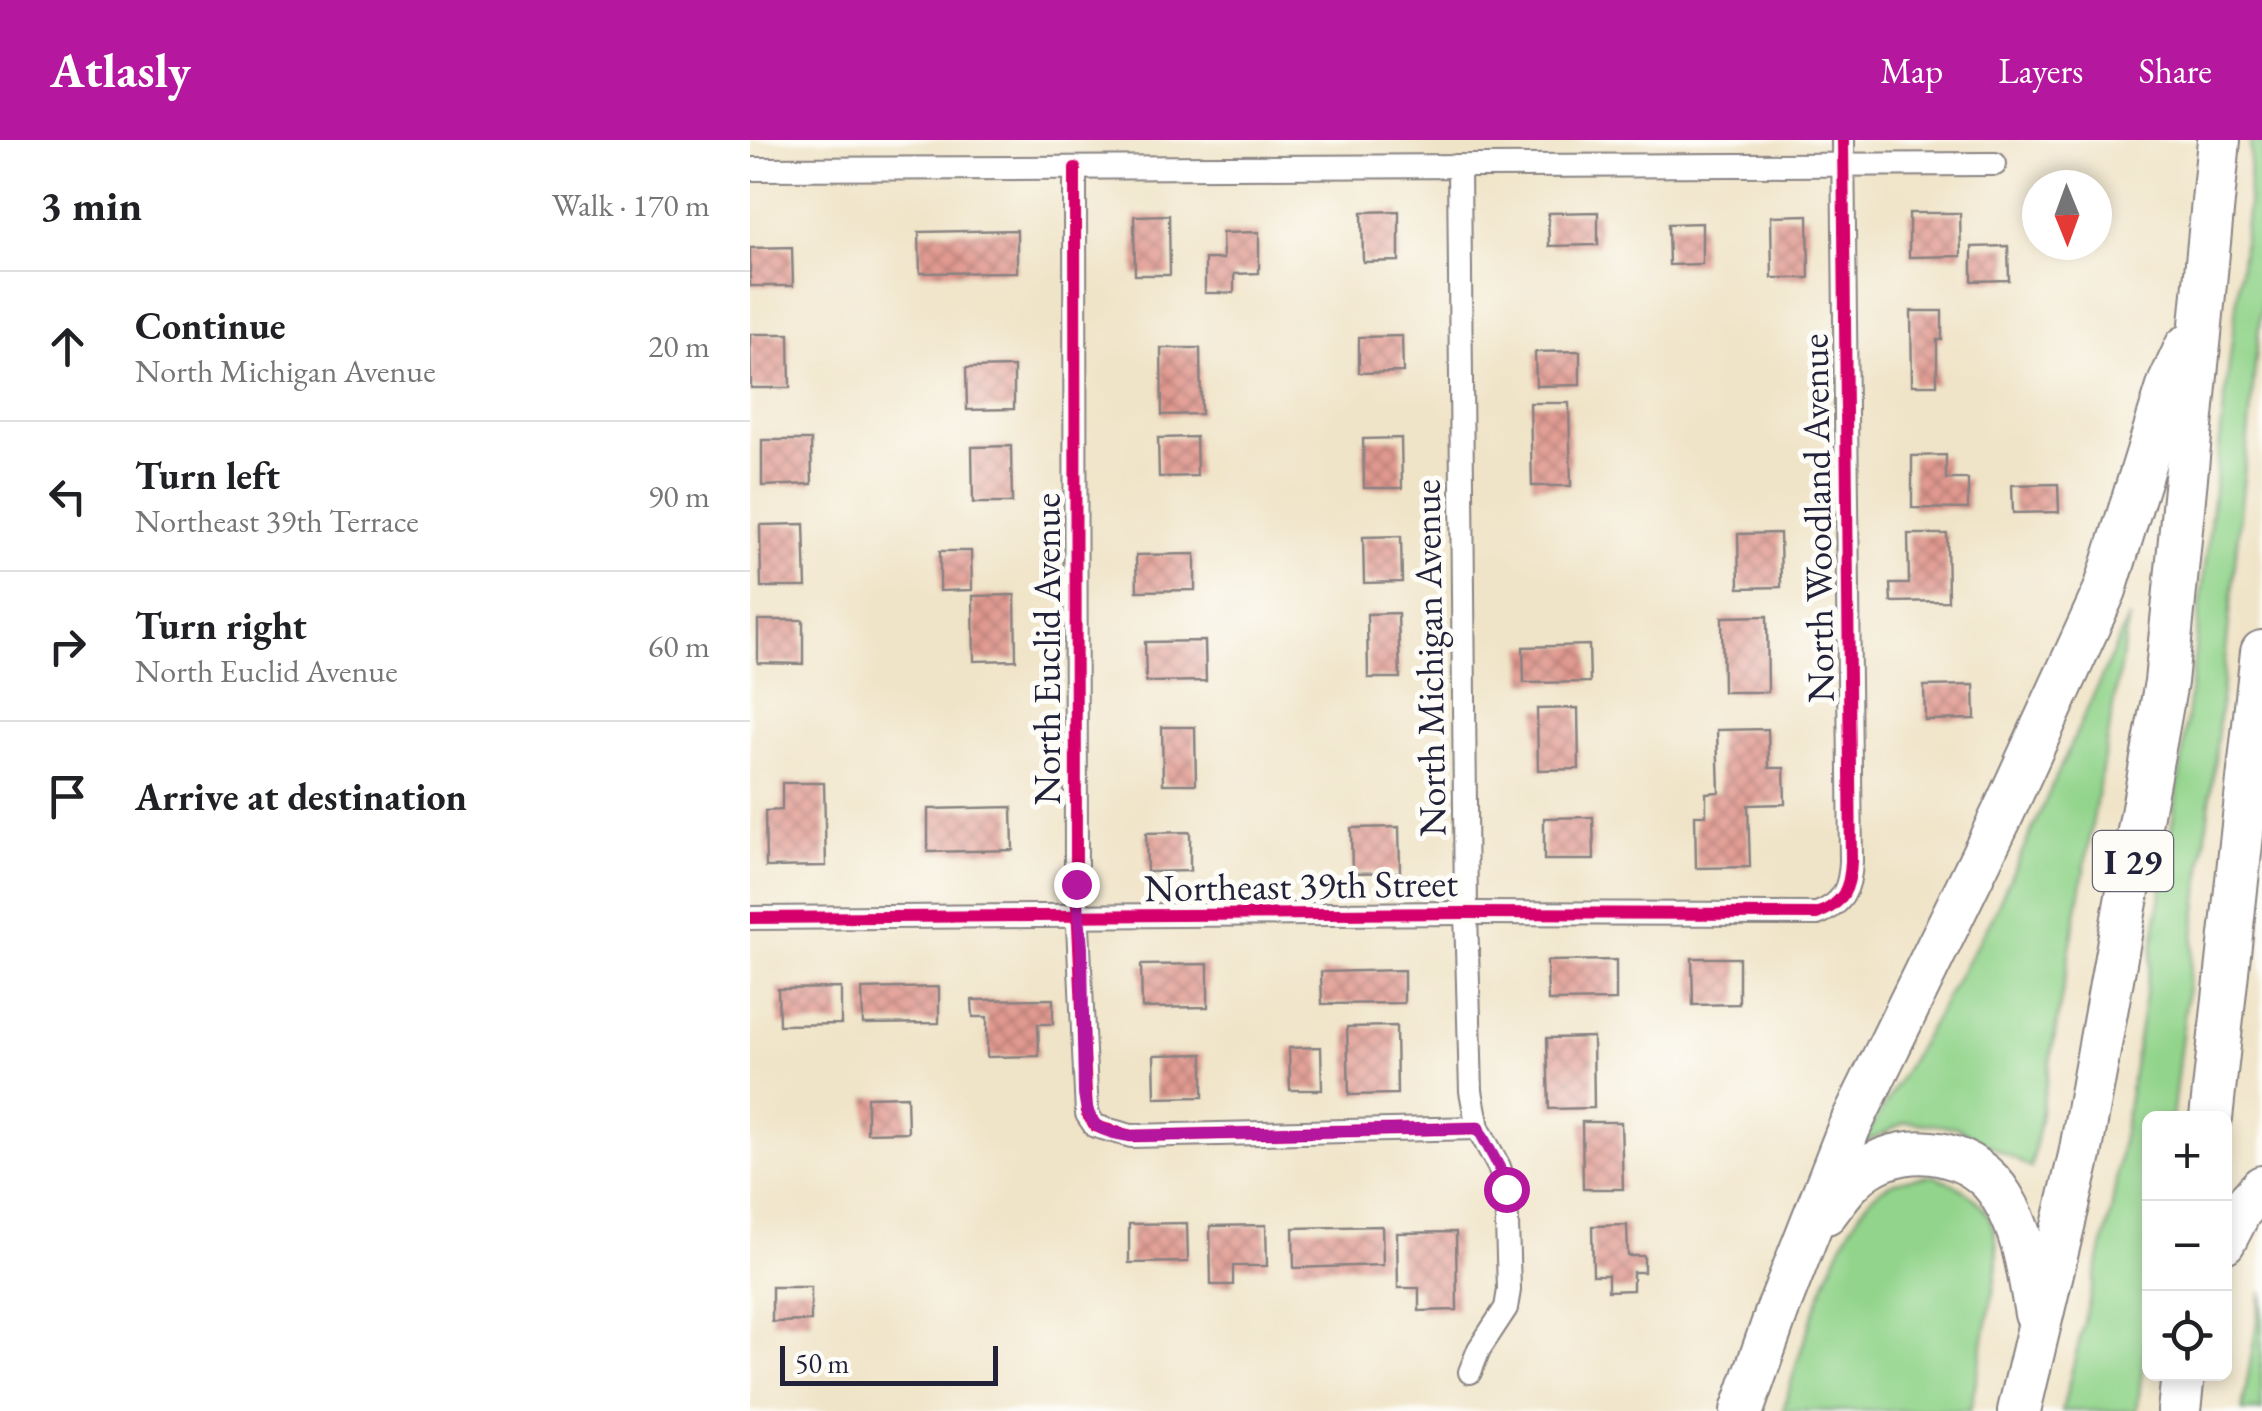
<!DOCTYPE html>
<meta charset="utf-8">
<style>
body{margin:0;font-family:"EB Garamond",serif;background:#f2f2f2;color:#202124}
.controls{position:absolute;right:30px;bottom:30px;display:grid;overflow:hidden;border-radius:15px;box-shadow:0 5px 15px #0003}
.controls button{width:90px;height:90px;display:grid;place-items:center;padding:0;border:0;border-bottom:2px solid #e0e0e0;background:#fff;color:#202124;font:50px sans-serif}
.compass{position:absolute;left:1272px;top:30px;width:90px;height:90px;border-radius:50%;background:#fff;box-shadow:0 5px 15px #0003;rotate:179deg}
.scale{position:absolute;left:30px;bottom:25px;width:218px;box-sizing:border-box;padding-left:10px;border:5px solid #22223b;border-top:0;font-size:28px;line-height:35px;white-space:nowrap;color:#22223b;-webkit-text-stroke:8px #fdfcf7;paint-order:stroke}
.stop{position:absolute;width:30px;height:30px;margin:-22px;border:8px solid #b5179e;border-radius:50%;background:#fff}
.stop.end{background:#b5179e;border-color:#fff;box-shadow:0 2px 10px #0008}
.list{margin:0;padding:0;list-style:none}
h2{display:flex;justify-content:space-between;align-items:center;height:130px;margin:0;padding:0 40px;font-size:42px}
h2 small{font-size:32px;font-weight:400;color:#757577}
.list li{display:grid;grid-template-columns:65px 1fr auto;gap:30px;align-items:center;box-sizing:border-box;height:150px;padding:0 40px;border-top:2px solid #e0e0e0}
.list b{display:block;font-size:38px;white-space:nowrap}
.list p{margin:0;font-size:32px;white-space:nowrap;color:#757577}
.list em{font-size:32px;font-style:normal;color:#757577}
.icon{flex:none;width:55px;height:55px;fill:none;stroke:currentColor;stroke-width:2;stroke-linecap:round;stroke-linejoin:round}
.map{position:relative;flex:none;width:1512px;height:1271px;overflow:hidden}
header{display:flex;align-items:center;gap:60px;box-sizing:border-box;height:140px;padding:0 50px;background:#b5179e;color:#fff}
header strong{font-size:48px}
nav{display:flex;gap:55px;margin-inline-start:auto;font-size:35px}
main{display:flex}
aside{flex:1;background:#fff}
.map>svg:first-child{display:block}
.green{fill:#92d48b;stroke:#5a7b63;stroke-width:2.5}
.building{fill:url(#building-cross-hatch)}
.lines{fill:none;stroke-linecap:round;stroke-linejoin:round}
.street-casing{stroke:#898382;stroke-width:26}
.highway-casing{stroke:#898382;stroke-width:46}
.street{stroke:#fff;stroke-width:22}
.highway{stroke:#fff;stroke-width:42}
.cycleway-casing{stroke:#fdfcf7;stroke-width:19}
.cycleway{stroke:#d6006c;stroke-width:12}
.route{stroke:#b5179e;stroke-width:12}
.labels{text-anchor:middle;dominant-baseline:central;stroke-width:10;stroke-linejoin:round;paint-order:stroke}
.shield{fill:#fdfcf7;stroke:#646373;stroke-width:2.5}
.shield-label{font-size:35px;font-weight:bold;fill:#22223b}
.street-label{font-size:38px;fill:#22223b;stroke:#fdfcf7}
</style>
<header>
<strong>Atlasly</strong>
<nav><a>Map</a><a>Layers</a><a>Share</a></nav>
</header>
<main>
<aside>
<h2>3 min<small>Walk · 170 m</small></h2>
<ul class="list">
<li><svg class="icon" aria-label="ahead" viewBox="0 0 24 24"><path d="M12 20V5M6 11l6-6 6 6"/></svg><div><b>Continue</b><p>North Michigan Avenue</p></div><em>20 m</em></li>
<li><svg class="icon" aria-label="left" viewBox="0 0 24 24"><path d="M17 20v-9H6M10 6l-5 5 5 5"/></svg><div><b>Turn left</b><p>Northeast 39th Terrace</p></div><em>90 m</em></li>
<li><svg class="icon" aria-label="right" viewBox="0 0 24 24"><path d="M7 20v-9h11M14 6l5 5-5 5"/></svg><div><b>Turn right</b><p>North Euclid Avenue</p></div><em>60 m</em></li>
<li><svg class="icon" aria-label="arrive" viewBox="0 0 24 24"><path d="M6 21V4h12l-3 4 3 4H6"/></svg><div><b>Arrive at destination</b></div></li>
</ul>
</aside>
<div class="map">
<svg width="1512" height="1271" viewBox="0 0 1512 1271">
<defs>
<pattern id="building-cross-hatch" width="8" height="8" patternUnits="userSpaceOnUse" patternTransform="scale(2.5)"><rect width="8" height="8" fill="#e19a90"/><path d="M0 0l8 8M0 8l8-8" fill="none" stroke="#b67d77"/></pattern>
</defs>
<rect width="100%" height="100%" fill="#fdfcf7"/>
<filter id="ink" filterUnits="userSpaceOnUse"><feTurbulence type="fractalNoise" baseFrequency=".01" numOctaves="2"/><feDisplacementMap in="SourceGraphic" scale="20" xChannelSelector="R" yChannelSelector="G"/><feConvolveMatrix kernelMatrix="1 2 1 2 8 2 1 2 1" color-interpolation-filters="sRGB"/></filter>
<filter id="wash" filterUnits="userSpaceOnUse"><feTurbulence type="fractalNoise" baseFrequency=".0048" numOctaves="4" result="noise"/><feDisplacementMap in="SourceGraphic" scale="40" xChannelSelector="R" yChannelSelector="G"/><feGaussianBlur stdDeviation="2.25" result="paint"/><feColorMatrix in="noise" values="0 0 0 0 0 0 0 0 0 0 0 0 0 0 0 0 0 1.4 0 .05"/><feComposite in="paint" operator="in"/></filter>
<g filter="url(#wash)">
<rect width="100%" height="100%" fill="#f0e4c8"/>
<g class="green">
<polygon points="1501,0 1512,0 1512,159 1465,619 1422,978 1400,978 1400,1167 1387,1271 1312,1271 1361,1072 1432,620 1498,65"/>
<polygon points="1379,477 1281,1028 1206,987 1156,982 1113,1003 1242,778"/>
<path d="M1186,1036C1259,1065 1252,1112 1238,1178C1232,1209 1226,1240 1220,1271H1033C1047,1220 1090,1074 1133,1048C1148,1038 1168,1037 1186,1036Z"/>
<polygon points="1512,1152 1512,1271 1492,1271"/>
</g>
<g id="blocks">
<g class="building">
<polygon points="649,71 649,121 613,122 612,72"/>
<polygon points="848,72 848,105 799,106 798,73"/>
<polygon points="1159,73 1210,73 1211,116 1159,117"/>
<polygon points="419,75 420,135 385,135 384,76"/>
<polygon points="1058,75 1059,138 1022,138 1021,76"/>
<polygon points="952,83 952,124 919,125 918,84"/>
<polygon points="267,90 267,132 170,133 169,92"/>
<polygon points="509,92 509,133 484,134 484,153 455,153 455,119 473,119 472,93"/>
<polygon points="1258,106 1259,140 1222,141 1222,107"/>
<polygon points="42,107 43,146 0,146 0,108"/>
<polygon points="1161,171 1192,171 1192,200 1187,200 1187,245 1162,245"/>
<polygon points="0,194 39,194 40,248 1,248"/>
<polygon points="652,196 653,232 609,233 609,197"/>
<polygon points="411,208 450,208 451,274 412,275"/>
<polygon points="830,211 830,245 786,246 785,212"/>
<polygon points="264,227 264,269 217,270 216,228"/>
<polygon points="780,263 819,263 821,346 782,346"/>
<polygon points="446,297 447,336 409,337 408,298"/>
<polygon points="651,298 652,348 614,348 613,299"/>
<polygon points="12,300 61,300 62,344 12,346"/>
<polygon points="261,306 262,363 223,363 222,307"/>
<polygon points="1196,315 1196,339 1218,339 1218,369 1162,368 1162,316"/>
<polygon points="1308,344 1309,372 1263,373 1262,345"/>
<polygon points="54,384 56,447 11,447 10,385"/>
<polygon points="1030,393 1031,447 989,448 988,394"/>
<polygon points="1158,394 1197,394 1198,461 1141,462 1140,444 1159,444"/>
<polygon points="651,396 652,442 614,443 613,397"/>
<polygon points="190,411 221,411 222,450 190,451"/>
<polygon points="445,414 445,450 387,451 386,415"/>
<polygon points="265,455 266,520 224,521 223,456"/>
<polygon points="648,473 650,538 618,538 617,474"/>
<polygon points="1017,476 1018,552 973,552 972,477"/>
<polygon points="8,480 53,480 53,524 8,523"/>
<polygon points="455,501 456,541 396,542 395,502"/>
<polygon points="839,505 840,542 774,543 773,507"/>
<polygon points="1224,545 1225,579 1175,580 1174,546"/>
<polygon points="828,568 829,629 788,630 787,569"/>
<polygon points="412,587 445,587 446,644 413,644"/>
<polygon points="1018,589 1019,628 1034,628 1035,664 998,665 1000,727 946,728 945,675 956,675 956,653 969,652 967,590"/>
<polygon points="32,643 74,643 76,726 16,727 15,671 32,670"/>
<polygon points="262,667 263,710 178,712 178,669"/>
<polygon points="843,677 844,720 794,720 794,678"/>
<polygon points="649,687 650,732 602,733 601,688"/>
<polygon points="440,692 440,731 397,732 396,693"/>
<polygon points="942,818 989,818 989,864 943,865"/>
<polygon points="866,820 866,860 798,861 797,821"/>
<polygon points="458,824 458,867 392,868 391,825"/>
<polygon points="654,830 654,863 572,864 571,832"/>
<polygon points="189,847 189,883 113,884 112,849"/>
<polygon points="91,848 91,884 29,885 28,849"/>
<polygon points="303,859 303,884 288,884 289,916 237,917 237,877 223,877 222,860"/>
<polygon points="646,886 647,954 599,955 597,887"/>
<polygon points="843,897 844,968 799,969 797,898"/>
<polygon points="571,907 572,950 540,950 539,908"/>
<polygon points="453,914 453,957 405,958 404,915"/>
<polygon points="157,956 158,992 117,993 117,957"/>
<polygon points="832,982 871,982 873,1049 833,1049"/>
<polygon points="437,1083 438,1122 379,1123 379,1084"/>
<polygon points="516,1085 517,1126 483,1126 483,1145 461,1145 460,1086"/>
<polygon points="877,1085 878,1116 894,1116 894,1132 883,1132 883,1150 858,1151 858,1135 843,1135 842,1086"/>
<polygon points="632,1086 633,1125 544,1128 543,1088"/>
<polygon points="706,1092 707,1170 669,1171 669,1148 648,1148 647,1093"/>
<polygon points="22,1147 61,1147 61,1181 22,1182"/>
</g>
</g>
</g>
<g filter="url(#ink)">
<use href="#blocks" fill-opacity="0" stroke="#898382" stroke-width="2.5"/>
<g class="lines">
<defs>
<g id="street">
<polyline points="709,26 716,773 721,951 728,988 749,1027 756,1049 759,1150 756,1168 729,1209 720,1232"/>
<polyline points="325,28 326,744 337,974 345,986 381,996 728,988"/>
<polyline points="0,29 1245,24"/>
<path d="M0,778L716,773L1067,774C1093,764 1100,749 1101,721L1093,0"/>
</g>
<g id="highway">
<polyline points="1461,978 1512,512"/>
<path d="M1076,1073C1088,1057 1100,1039 1117,1028C1161,999 1225,1011 1252,1057C1274,1092 1279,1134 1286,1174"/>
<polyline points="1474,1102 1490,1071 1512,1047"/>
<polyline points="992,1271 1029,1166 1099,988 1252,675 1355,450 1419,244 1436,207"/>
<polyline points="1269,1271 1330,1015 1416,542 1469,0"/>
<polyline points="1429,1271 1433,1234"/>
</g>
</defs>
<use href="#street" class="street-casing"/>
<use href="#highway" class="highway-casing"/>
<use href="#street" class="street"/>
<use href="#highway" class="highway"/>
<defs>
<g id="cycleway">
<polyline points="325,28 326,744 337,974 345,986 381,996 728,988"/>
<path d="M0,778L716,773L1067,774C1093,764 1100,749 1101,721L1093,0"/>
</g>
</defs>
<use href="#cycleway" class="cycleway-casing"/>
<use href="#cycleway" class="cycleway"/>
</g>
</g>
<g class="lines" filter="url(#ink)">
<path class="route" d="M326,744L332,808L334,954C339,988 349,991 381,996L728,988L749,1027L756,1049"/>
</g>
<g class="labels">
<rect class="shield" x="1343" y="691" width="80" height="60" rx="8"/>
<g class="shield-label">
<text x="1383" y="721">I 29</text>
</g>
<g class="street-label">
<text transform="translate(1067 378) rotate(-91)">North Woodland Avenue</text>
<text transform="translate(296 509) rotate(-90)">North Euclid Avenue</text>
<text transform="translate(679 518) rotate(-91)">North Michigan Avenue</text>
<text transform="translate(551 745) rotate(-1)">Northeast 39th Street</text>
</g>
</g>
</svg>
<div class="controls">
<button>+</button>
<button>−</button>
<button><svg class="icon" aria-label="locate" viewBox="0 0 24 24"><circle cx="12" cy="12" r="6"/><path d="M12 2v4M12 18v4M2 12h4M18 12h4"/></svg></button>
</div>
<svg class="compass" viewBox="-18 -18 36 36"><path d="M0-13l5 13h-10z" fill="#e53935"/><path d="M0 13l5-13h-10z" fill="#757577"/></svg>
<div class="scale">50 m</div>
<div class="stop" style="left:756px;top:1049px"></div>
<div class="stop end" style="left:326px;top:744px"></div>
</div>
</main>
